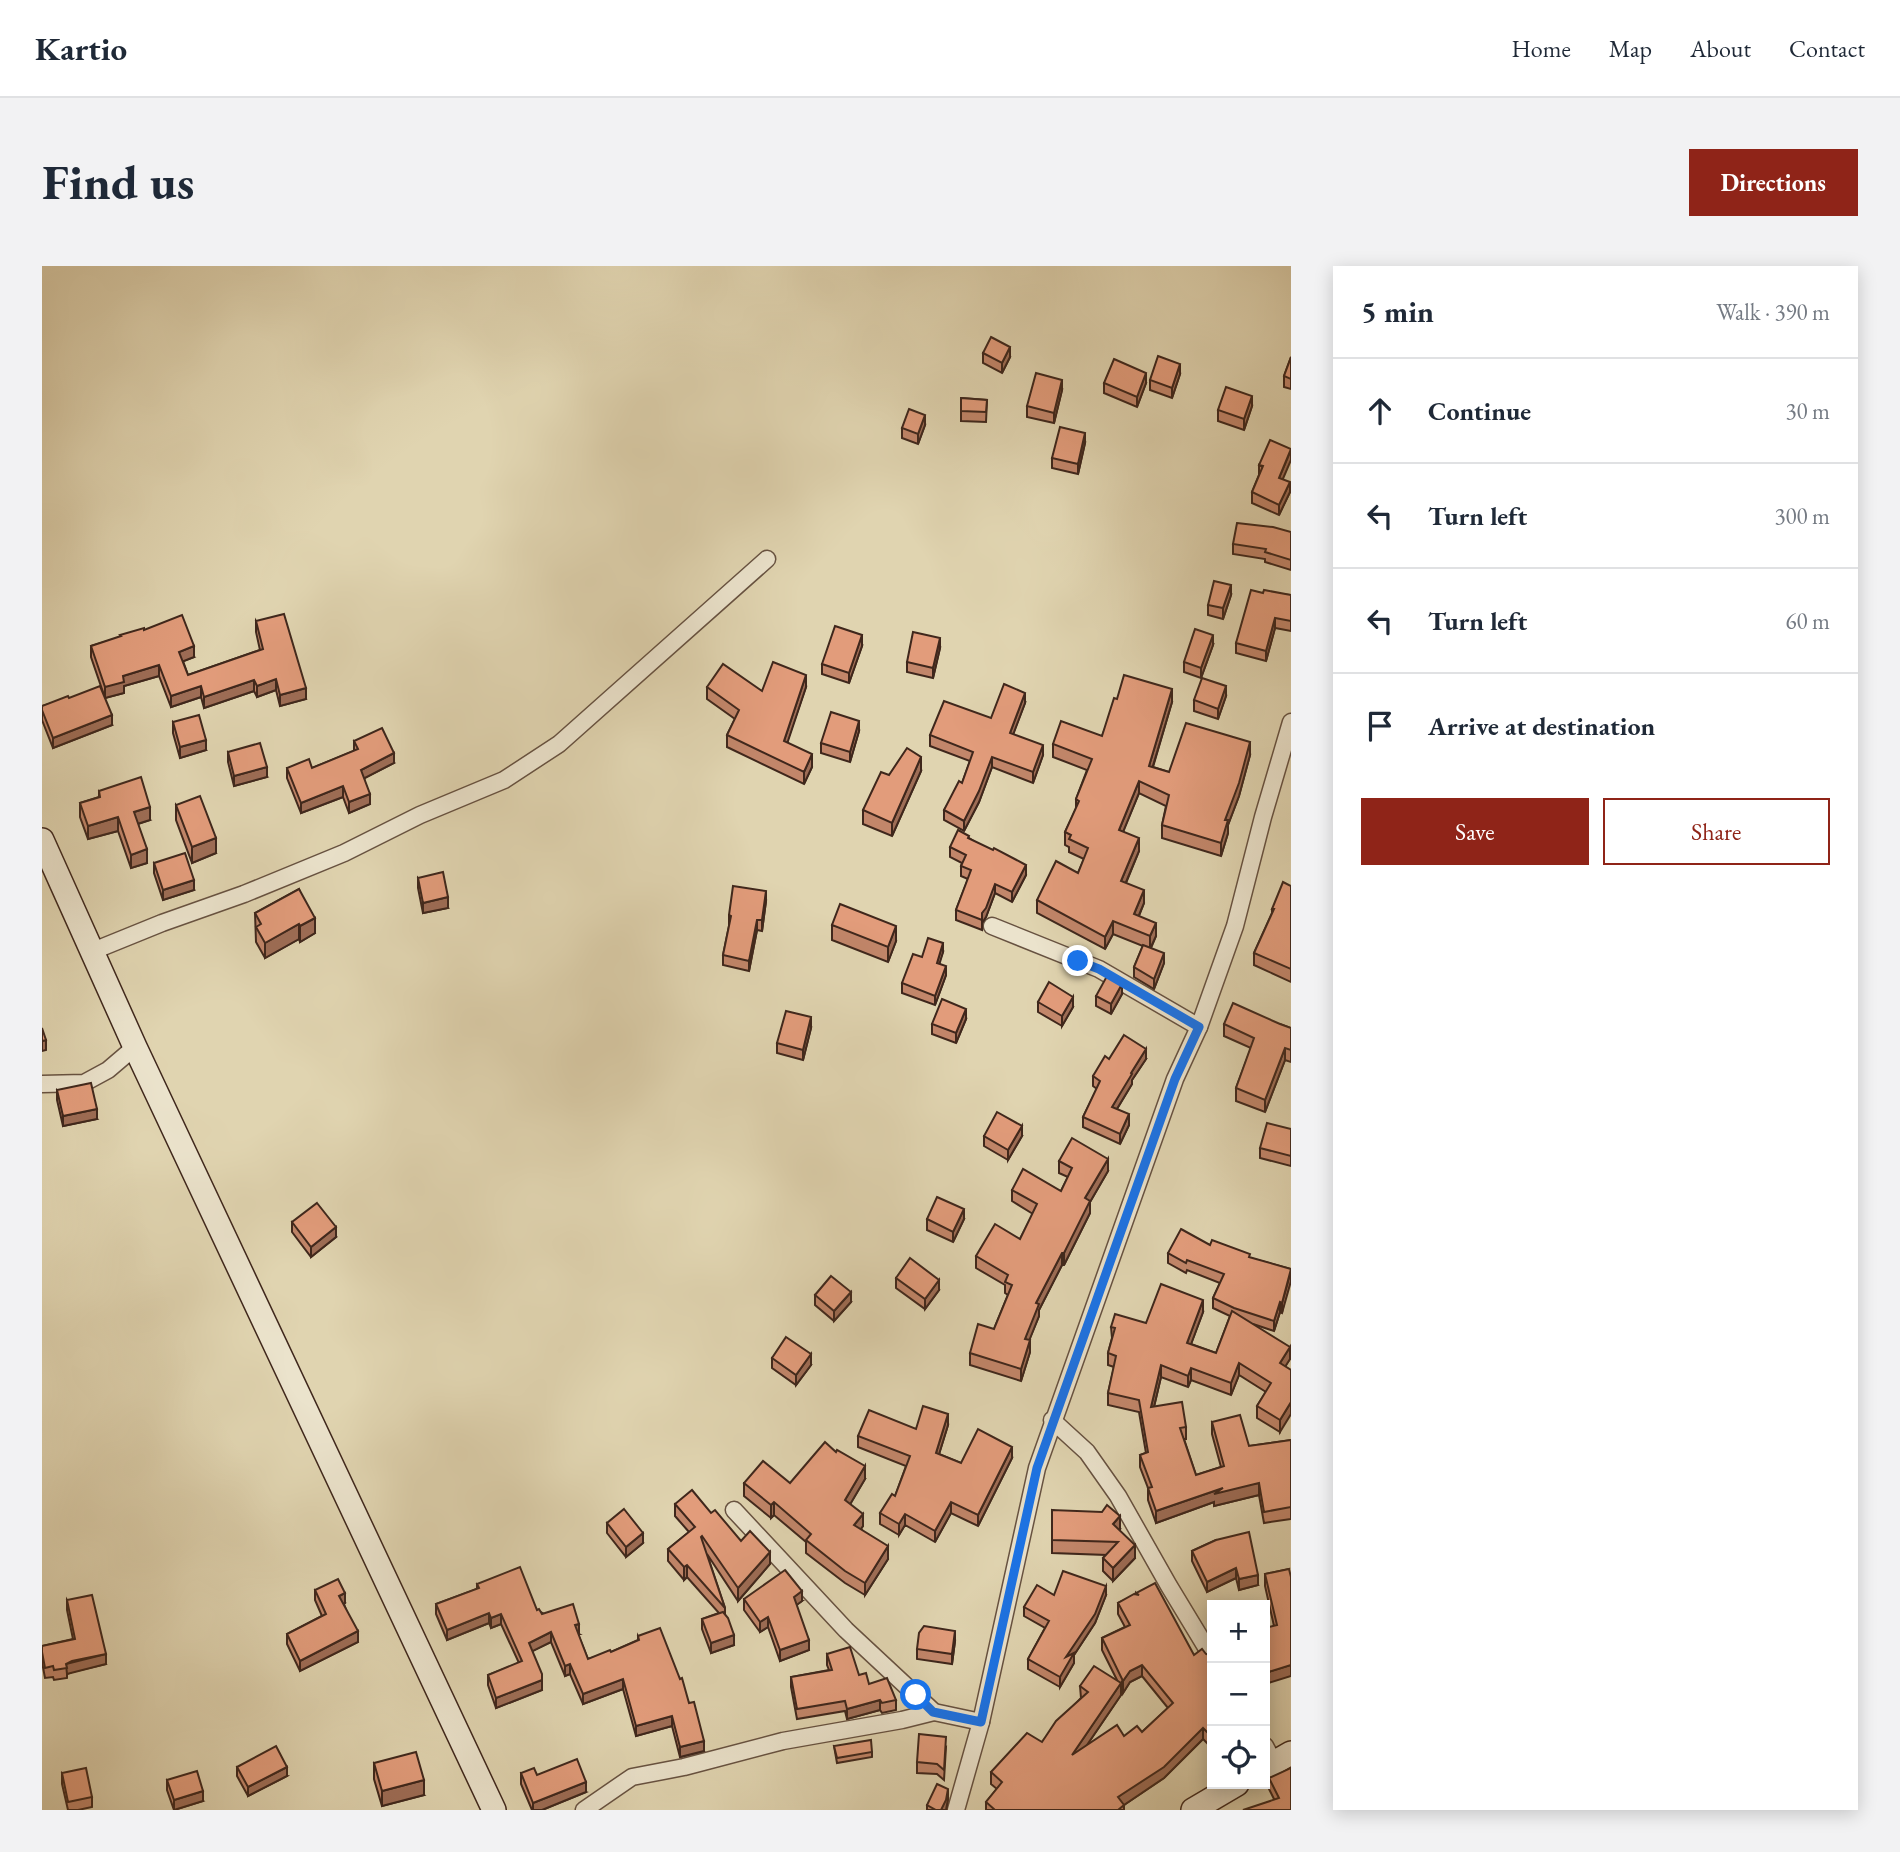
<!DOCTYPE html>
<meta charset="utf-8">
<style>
body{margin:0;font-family:"EB Garamond",serif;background:#f2f2f3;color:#1f2937}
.controls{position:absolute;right:21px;bottom:21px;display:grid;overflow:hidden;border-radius:0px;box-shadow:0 4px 18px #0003}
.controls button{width:63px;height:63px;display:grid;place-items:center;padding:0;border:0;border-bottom:2px solid #e0e1e3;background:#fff;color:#1f2937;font:35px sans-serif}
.stop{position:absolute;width:21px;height:21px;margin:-16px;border:5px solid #1a73e8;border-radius:50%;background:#fff}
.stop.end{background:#1a73e8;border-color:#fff;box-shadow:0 2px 7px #0008}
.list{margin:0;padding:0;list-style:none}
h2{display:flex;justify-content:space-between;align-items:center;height:91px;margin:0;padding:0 28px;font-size:30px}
h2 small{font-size:23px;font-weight:400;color:#747a83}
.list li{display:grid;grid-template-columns:46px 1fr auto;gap:21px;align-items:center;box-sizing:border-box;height:105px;padding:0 28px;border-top:2px solid #e0e1e3}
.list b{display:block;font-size:26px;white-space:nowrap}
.list em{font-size:23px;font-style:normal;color:#747a83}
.actions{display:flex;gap:14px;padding:21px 28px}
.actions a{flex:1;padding:16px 0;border:2px solid #8f2418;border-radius:0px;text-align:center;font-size:24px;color:#8f2418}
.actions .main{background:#8f2418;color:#fff}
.icon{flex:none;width:38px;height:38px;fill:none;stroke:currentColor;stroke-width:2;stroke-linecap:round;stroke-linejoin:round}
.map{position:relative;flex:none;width:1249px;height:1544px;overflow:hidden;border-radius:0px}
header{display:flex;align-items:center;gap:42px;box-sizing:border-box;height:98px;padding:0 35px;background:#fff;border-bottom:2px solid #e0e1e3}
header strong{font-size:33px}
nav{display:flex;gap:38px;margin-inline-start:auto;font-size:24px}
.intro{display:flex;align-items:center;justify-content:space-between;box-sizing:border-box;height:168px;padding:0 42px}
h1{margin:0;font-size:49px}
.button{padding:18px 32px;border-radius:0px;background:#8f2418;color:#fff;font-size:24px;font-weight:700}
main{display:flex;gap:42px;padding:0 42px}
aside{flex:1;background:#fff;border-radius:0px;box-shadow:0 4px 18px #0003}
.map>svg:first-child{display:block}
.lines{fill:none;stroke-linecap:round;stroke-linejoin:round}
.minor-casing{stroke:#675241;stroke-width:19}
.secondary-casing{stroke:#3f271c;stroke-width:26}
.minor{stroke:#ebe3cc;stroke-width:16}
.secondary{stroke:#ebe3cc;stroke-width:23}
.wall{fill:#c2866a;stroke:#3f271c;stroke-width:2;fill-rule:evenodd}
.shaded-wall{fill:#9e6d56;stroke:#3f271c;stroke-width:2}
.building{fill:#e29c7b;stroke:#3f271c;stroke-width:2}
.route{stroke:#1a73e8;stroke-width:9}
</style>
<header>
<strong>Kartio</strong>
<nav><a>Home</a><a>Map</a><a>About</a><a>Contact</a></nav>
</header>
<div class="intro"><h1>Find us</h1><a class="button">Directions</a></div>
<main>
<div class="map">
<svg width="1249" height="1544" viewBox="0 0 1249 1544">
<rect width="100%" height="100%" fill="#e0d4b0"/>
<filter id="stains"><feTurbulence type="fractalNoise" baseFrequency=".00286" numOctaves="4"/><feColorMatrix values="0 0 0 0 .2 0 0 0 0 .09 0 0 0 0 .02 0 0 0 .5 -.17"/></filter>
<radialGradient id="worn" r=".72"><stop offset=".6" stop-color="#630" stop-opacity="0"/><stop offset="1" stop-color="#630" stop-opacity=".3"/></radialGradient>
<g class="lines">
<defs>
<g id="minor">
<polyline points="950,660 1057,703 1157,761"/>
<polyline points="51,685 120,657 202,628 302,587 378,549 462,514 517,478 725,293"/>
<polyline points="0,818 42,817 66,804 93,781"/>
<polyline points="1010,1154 1045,1186 1076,1230 1127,1320 1170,1391"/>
<polyline points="692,1244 804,1364 892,1446 939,1456"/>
<polyline points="1223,1480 1232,1497"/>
<polyline points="542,1544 590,1511 642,1501 741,1475 860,1454 892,1446"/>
<polyline points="914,1544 939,1456 995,1202 1133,813 1157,761 1193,660 1221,551 1249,456"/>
</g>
<g id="secondary">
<polyline points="0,574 93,781 452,1544"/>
<polyline points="1223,1502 1249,1487"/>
<polyline points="1151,1544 1195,1518"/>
</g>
</defs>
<use href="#minor" class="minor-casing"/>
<use href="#secondary" class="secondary-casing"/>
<use href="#minor" class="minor"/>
<use href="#secondary" class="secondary"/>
</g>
<g class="wall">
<polygon points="941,87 968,91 960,107 941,97"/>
<polygon points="1249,91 1249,123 1242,121 1242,110"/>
<polygon points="1138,108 1130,132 1108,124 1108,114"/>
<polygon points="1062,117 1104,117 1095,141 1062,127"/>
<polygon points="1020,124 1012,157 985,151 985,140"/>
<polygon points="919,132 945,134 944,156 919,155"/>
<polygon points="1210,140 1202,164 1176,155 1176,144"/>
<polygon points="883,159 876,178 860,172 860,162"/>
<polygon points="1043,177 1036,208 1010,202 1010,192"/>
<polygon points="1217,199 1241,213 1248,226 1237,249 1210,237 1210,226 1217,209"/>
<polygon points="1249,266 1249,304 1223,296 1223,293 1191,288 1191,278"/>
<polygon points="1221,327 1249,329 1249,365 1233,362 1224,395 1194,387 1194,377"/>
<polygon points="1189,329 1181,353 1166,349 1166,339"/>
<polygon points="214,355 264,433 238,440 234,424 215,431 212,425 162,442 159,431 129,441 117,410 82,420 82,427 63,432 49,391 49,380 102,364 152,391 141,395 146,409 218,384 214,366"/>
<polygon points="1171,379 1159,412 1142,406 1142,396"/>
<polygon points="820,380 807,417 780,408 780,398"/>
<polygon points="898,382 891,412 865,406 865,396"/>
<polygon points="665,421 720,425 764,421 745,476 770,501 762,518 685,481 685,469 693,453 665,433"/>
<polygon points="1184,430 1176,453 1152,445 1152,434"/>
<polygon points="27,432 70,459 11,482 0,454 0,440"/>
<polygon points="1075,433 1130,436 1111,501 1127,506 1208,489 1197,530 1186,559 1186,567 1179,590 1120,572 1120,559 1124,540 1097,527 1081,565 1097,585 1084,617 1102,637 1097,650 1114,670 1109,682 1122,697 1112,723 1092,711 1092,701 1101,680 1071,668 1063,683 995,647 995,634 1036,607 1042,593 1027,586 1027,581 1023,579 1023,566 1034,543 1034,533 1045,504 1011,491 1011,478 1060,470"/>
<polygon points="983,437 971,468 1001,489 991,517 950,501 937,536 922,565 902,554 902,544 920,517 928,495 888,480 888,469 949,452"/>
<polygon points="131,456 164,484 138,492 131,467"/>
<polygon points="817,465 808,496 779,487 779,477"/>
<polygon points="312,475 352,497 322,512 328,538 307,547 301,531 259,547 245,512 245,502 270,502 312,485"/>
<polygon points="186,486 225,511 192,520 186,496"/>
<polygon points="879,505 850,570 821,558 821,544 847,509"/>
<polygon points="57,525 108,554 96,558 105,597 89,602 76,565 46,573 38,551 38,537 57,531"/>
<polygon points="134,539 174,587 150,597 134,554"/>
<polygon points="927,572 984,609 970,636 953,627 944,651 940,657 940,664 914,654 914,644 926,613 919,610 919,600 920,597 908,591 908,581"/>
<polygon points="112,597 152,624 121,634 112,607"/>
<polygon points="376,612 406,642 381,647 376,622"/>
<polygon points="1249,620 1249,716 1212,699 1212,687 1230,647 1230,643"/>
<polygon points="257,623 273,667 258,676 257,673 223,692 214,676 213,647"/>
<polygon points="724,635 720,665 715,664 707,705 681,699 681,689 687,660 687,649"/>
<polygon points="790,659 854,675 846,696 790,674"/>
<polygon points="901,686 897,697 904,709 893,739 860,727 860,717 880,691"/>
<polygon points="1080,728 1069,748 1054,740 1054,730"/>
<polygon points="996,736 1031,741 1020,760 996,746"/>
<polygon points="924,753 914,777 890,768 890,758"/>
<polygon points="1182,758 1238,758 1249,762 1249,796 1243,794 1223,846 1194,835 1194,822 1209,782 1182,770"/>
<polygon points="769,762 761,794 735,787 735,777"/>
<polygon points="1067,793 1104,793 1090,814 1090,818 1075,843 1087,859 1078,878 1041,861 1041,851 1055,823 1051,820 1051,810"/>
<polygon points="15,824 55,853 21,860 15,834"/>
<polygon points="1249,863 1249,900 1218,892 1218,882"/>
<polygon points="942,870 980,870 966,894 942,880"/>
<polygon points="1017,895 1066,905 1048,936 1048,947 1022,999 1020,999 997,1044 997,1050 987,1074 988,1086 979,1115 928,1099 928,1087 952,1063 966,1029 963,1027 963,1019 934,1002 934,990 978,973 991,948 970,935 970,924 1019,925 1026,911 1017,907"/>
<polygon points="885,953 922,953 911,976 885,964"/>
<polygon points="250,956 294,971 269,991 250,966"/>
<polygon points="1168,979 1208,992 1249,1003 1240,1047 1238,1046 1232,1065 1211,1058 1248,1093 1243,1100 1238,1166 1215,1152 1215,1140 1224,1126 1197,1109 1189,1129 1149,1114 1146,1121 1119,1111 1112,1141 1144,1161 1144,1173 1142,1173 1154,1209 1179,1201 1170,1168 1170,1156 1207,1180 1249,1174 1249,1253 1222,1257 1217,1229 1172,1240 1172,1236 1114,1257 1106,1234 1106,1222 1098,1201 1098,1189 1104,1187 1097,1146 1066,1139 1066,1127 1072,1101 1066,1099 1066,1087 1070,1072 1069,1061 1104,1057 1161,1046 1149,1078 1174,1087 1188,1050 1171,1042 1171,1032 1178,1017 1145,1004 1144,1007 1126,997 1126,987"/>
<polygon points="854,1012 897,1024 883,1043 854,1022"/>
<polygon points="773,1029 809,1036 792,1055 773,1039"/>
<polygon points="730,1092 769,1099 754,1119 730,1102"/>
<polygon points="906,1159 897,1188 919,1197 970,1192 936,1260 909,1247 893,1276 863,1259 857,1269 838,1258 838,1247 853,1230 864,1200 816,1181 816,1170"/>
<polygon points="823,1213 808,1238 821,1260 819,1263 846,1293 823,1329 803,1317 764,1287 764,1276 732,1249 729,1252 702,1230 702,1217 748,1217"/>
<polygon points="633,1238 669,1247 699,1275 728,1298 696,1335 665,1288 683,1342 683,1349 692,1379 669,1387 660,1363 660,1353 677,1347 645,1311 642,1314 626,1295 626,1283 647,1266 633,1250"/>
<polygon points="1010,1244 1078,1263 1077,1264 1093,1292 1071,1315 1061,1305 1061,1292 1064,1289 1010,1287"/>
<polygon points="565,1257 601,1277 584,1291 565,1267"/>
<polygon points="1174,1274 1216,1319 1197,1324 1194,1312 1165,1326 1150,1295 1150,1285"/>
<polygon points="1247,1303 1223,1418 1232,1360 1223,1320 1223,1308"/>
<polygon points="435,1318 495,1344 537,1368 536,1368 546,1393 569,1386 596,1374 596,1370 662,1485 638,1491 630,1460 594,1470 581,1423 541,1438 528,1408 523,1410 509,1376 490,1385 500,1424 454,1442 446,1419 446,1409 477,1397 459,1358 449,1362 447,1357 405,1374 394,1348 394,1338 435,1323"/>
<polygon points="273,1324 303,1337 302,1338 316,1376 258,1405 245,1378 245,1368 280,1350 273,1334"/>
<path d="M1094,1327L1152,1389L1164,1388L1170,1390V1482L1161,1473L1122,1512L1082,1539V1544H944V1536L955,1523L949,1518V1506L1000,1476L1039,1432L1038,1420L1075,1414L1060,1384V1372L1083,1361L1076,1348V1337L1094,1329ZM1100,1410L1126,1442L1100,1466L1045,1479L1079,1429V1424L1081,1427L1088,1416Z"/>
<polygon points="1012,1329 1064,1329 1053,1357 1032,1389 1032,1397 1018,1421 986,1403 986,1393 1003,1362 982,1350 982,1341"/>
<polygon points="702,1333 760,1335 754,1339 767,1384 738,1395 726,1361 718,1366 702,1344"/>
<polygon points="25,1334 64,1398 30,1406 25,1408 25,1412 12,1414 11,1411 3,1412 0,1396 0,1380 31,1373 25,1344"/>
<polygon points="913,1375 910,1398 875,1393 875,1383"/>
<polygon points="785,1388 817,1409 827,1418 854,1434 854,1444 840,1447 838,1444 805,1453 803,1445 755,1453 749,1421 749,1411 787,1404 785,1399"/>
<polygon points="792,1480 830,1486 830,1491 795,1497"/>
<polygon points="904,1481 902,1514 895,1508 875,1507 875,1496"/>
<polygon points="332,1497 382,1529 340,1540 332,1513"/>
<polygon points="195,1501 245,1510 206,1530 195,1510"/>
<polygon points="20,1507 50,1531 50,1541 36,1544 26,1544 20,1518"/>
<polygon points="479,1507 495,1509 544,1526 500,1544 490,1544 479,1518"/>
<polygon points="1227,1512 1249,1544 1232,1533 1227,1523"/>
<polygon points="125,1514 161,1535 132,1544 125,1524"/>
<polygon points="906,1533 904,1544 885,1544 885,1539"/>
</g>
<g class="shaded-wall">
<polygon points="968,81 968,91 960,107 960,97"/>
<polygon points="1138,98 1138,108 1130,132 1130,122"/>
<polygon points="1104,107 1104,117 1095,141 1095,131"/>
<polygon points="1020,114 1020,124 1012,157 1012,147"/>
<polygon points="1210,130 1210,140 1202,164 1202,153"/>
<polygon points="883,149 883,159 876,178 876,168"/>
<polygon points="1043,167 1043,177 1036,208 1036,198"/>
<polygon points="1249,184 1249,194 1237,222 1237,212"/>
<polygon points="1248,216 1248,226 1237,249 1237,239"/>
<polygon points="1189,319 1189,329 1181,353 1181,342"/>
<polygon points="1233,352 1233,362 1224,395 1224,385"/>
<polygon points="820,369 820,380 807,417 807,407"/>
<polygon points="1171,369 1171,379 1159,412 1159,402"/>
<polygon points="898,372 898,382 891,412 891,402"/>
<polygon points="152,380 152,391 137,397 137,386"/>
<polygon points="117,399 117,410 82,420 82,427 63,432 63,421 81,410"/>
<polygon points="764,409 764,421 742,487 742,475"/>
<polygon points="234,413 234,424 215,431 215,420"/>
<polygon points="212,414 212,425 162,442 162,431"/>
<polygon points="159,420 159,431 129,441 129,430"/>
<polygon points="1184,420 1184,430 1176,453 1176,443"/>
<polygon points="264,422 264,433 238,440 238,429"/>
<polygon points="1130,423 1130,436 1107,513 1107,500"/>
<polygon points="983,427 983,437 968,477 968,467"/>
<polygon points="70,449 70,459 11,482 11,472"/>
<polygon points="817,455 817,465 808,496 808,486"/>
<polygon points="164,474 164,484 138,492 138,481"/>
<polygon points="1208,476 1208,489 1197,530 1186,559 1186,567 1179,590 1179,577 1183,554"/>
<polygon points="1001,479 1001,489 991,517 991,506"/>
<polygon points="352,487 352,497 319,514 319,504"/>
<polygon points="770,488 770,501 762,518 762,506"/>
<polygon points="879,491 879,505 850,570 850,557"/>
<polygon points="950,491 950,501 937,536 922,565 922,555"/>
<polygon points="225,501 225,511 192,520 192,510"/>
<polygon points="1097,515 1097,527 1077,576 1077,564"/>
<polygon points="301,520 301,531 259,547 259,537"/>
<polygon points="328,528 328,538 307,547 307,536"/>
<polygon points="108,541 108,554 92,559 92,546"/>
<polygon points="76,551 76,565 46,573 46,560"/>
<polygon points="174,572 174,587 150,597 150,581"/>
<polygon points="1097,572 1097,585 1079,628 1079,615"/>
<polygon points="105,583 105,597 89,602 89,589"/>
<polygon points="984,599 984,609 970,636 970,626"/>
<polygon points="152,614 152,624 121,634 121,624"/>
<polygon points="953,618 953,627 944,651 940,657 940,664 940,647"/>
<polygon points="1102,624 1102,637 1092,661 1092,648"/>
<polygon points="724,625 724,635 720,665 720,654"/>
<polygon points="406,631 406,642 381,647 381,637"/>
<polygon points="273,652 273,667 258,676 258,660"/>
<polygon points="715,654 715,664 707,705 707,695"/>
<polygon points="1071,655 1071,668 1063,683 1063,671"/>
<polygon points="1114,657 1114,670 1108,683 1108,670"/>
<polygon points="257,658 257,673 223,692 223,677"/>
<polygon points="854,660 854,675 846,696 846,681"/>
<polygon points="901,677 901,686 895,706 895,697"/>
<polygon points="1122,687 1122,697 1112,723 1112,713"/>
<polygon points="904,700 904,709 893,739 893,730"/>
<polygon points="1080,718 1080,728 1069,748 1069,738"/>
<polygon points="1031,731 1031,741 1020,760 1020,750"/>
<polygon points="924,743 924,753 914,777 914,767"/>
<polygon points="769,751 769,762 761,794 761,784"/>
<polygon points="4,774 4,784 0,785 0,775"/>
<polygon points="1243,782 1243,794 1223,846 1223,834"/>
<polygon points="1104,783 1104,793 1090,814 1090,818 1070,851 1070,841 1089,807"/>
<polygon points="55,843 55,853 21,860 21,850"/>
<polygon points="1087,848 1087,859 1078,878 1078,868"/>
<polygon points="980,860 980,870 966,894 966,884"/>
<polygon points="1066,893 1066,905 1048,936 1048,947 1022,999 1022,987 1043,932"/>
<polygon points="922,943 922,953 911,976 911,966"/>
<polygon points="294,961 294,971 269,991 269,981"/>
<polygon points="1020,987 1020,999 997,1044 997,1050 983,1085 983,1073 994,1037"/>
<polygon points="1249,1005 1249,1015 1240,1047 1240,1037"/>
<polygon points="897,1014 897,1024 883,1043 883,1033"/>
<polygon points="809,1026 809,1036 792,1055 792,1045"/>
<polygon points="1161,1034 1161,1046 1145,1089 1145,1077"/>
<polygon points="1238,1036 1238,1046 1232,1065 1232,1055"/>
<polygon points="988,1074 988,1086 979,1115 979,1103"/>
<polygon points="1248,1081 1248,1093 1238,1109 1238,1097"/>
<polygon points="769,1088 769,1099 754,1119 754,1109"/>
<polygon points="1197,1097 1197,1109 1189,1129 1189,1117"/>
<polygon points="1119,1099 1119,1111 1109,1153 1109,1141"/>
<polygon points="1149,1102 1149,1114 1146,1121 1146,1110"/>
<polygon points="1249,1136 1249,1148 1238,1166 1238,1154"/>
<polygon points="906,1148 906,1159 894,1198 894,1187"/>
<polygon points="970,1181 970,1192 936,1260 936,1249"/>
<polygon points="823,1200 823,1213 803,1247 803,1234"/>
<polygon points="1217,1217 1217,1229 1172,1240 1172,1236 1114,1257 1114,1245 1181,1222"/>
<polygon points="732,1236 732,1249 729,1252 729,1239"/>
<polygon points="909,1236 909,1247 893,1276 893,1265"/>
<polygon points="821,1248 821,1260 812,1272 812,1259"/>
<polygon points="863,1248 863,1259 857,1269 857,1258"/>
<polygon points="1078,1250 1078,1263 1071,1271 1071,1258"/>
<polygon points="601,1267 601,1277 584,1291 584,1281"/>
<polygon points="1093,1279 1093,1292 1071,1315 1071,1302"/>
<polygon points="846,1280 846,1293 823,1329 823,1317"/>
<polygon points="728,1286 728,1298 696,1335 696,1322"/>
<polygon points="645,1299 645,1311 642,1314 642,1301"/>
<polygon points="1194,1302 1194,1312 1165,1326 1165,1316"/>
<polygon points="1216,1309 1216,1319 1197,1324 1197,1313"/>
<polygon points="1064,1320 1064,1329 1053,1357 1032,1389 1032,1397 1018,1421 1018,1411 1024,1391"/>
<polygon points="760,1325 760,1335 752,1341 752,1331"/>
<polygon points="303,1327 303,1337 297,1340 297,1330"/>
<polygon points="447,1347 447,1357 405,1374 405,1364"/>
<polygon points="459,1348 459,1358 449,1362 449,1352"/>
<polygon points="726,1351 726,1361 718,1366 718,1356"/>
<polygon points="537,1358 537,1368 533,1369 533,1359"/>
<polygon points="316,1365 316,1376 258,1405 258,1395"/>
<polygon points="913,1365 913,1375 910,1398 910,1388"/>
<polygon points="509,1366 509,1376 487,1387 487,1377"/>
<polygon points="692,1369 692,1379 669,1387 669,1377"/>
<polygon points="767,1374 767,1384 738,1395 738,1384"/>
<polygon points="64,1388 64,1398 25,1408 24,1398"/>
<polygon points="528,1398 528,1408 523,1410 523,1400"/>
<polygon points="1100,1399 1100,1410 1088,1416 1081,1427 1081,1415 1088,1405"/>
<polygon points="1249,1399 1249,1410 1223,1418 1223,1407"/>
<polygon points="581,1413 581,1423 541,1438 541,1428"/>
<polygon points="500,1414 500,1424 454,1442 454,1432"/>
<polygon points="1079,1417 1079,1429 1030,1501 1030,1489"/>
<polygon points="838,1434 838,1444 805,1453 805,1443"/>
<polygon points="630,1450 630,1460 594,1470 594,1460"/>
<polygon points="1161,1462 1161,1473 1122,1512 1076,1543 1076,1531"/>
<polygon points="662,1475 662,1485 638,1491 638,1481"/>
<polygon points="245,1501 245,1510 206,1530 206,1521"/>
<polygon points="382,1514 382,1529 340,1540 340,1525"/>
<polygon points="544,1516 544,1526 500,1544 491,1544 491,1537"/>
<polygon points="906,1523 906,1533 904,1544 899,1544"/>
<polygon points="161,1525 161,1535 132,1544 132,1534"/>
</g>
<g class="building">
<polygon points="949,71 968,81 960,97 941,87"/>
<polygon points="1116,90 1138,98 1130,122 1108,114"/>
<polygon points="1249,91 1249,113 1242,110"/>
<polygon points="1072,93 1104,107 1095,131 1062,117"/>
<polygon points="994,107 1020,114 1012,147 985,140"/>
<polygon points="1184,121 1210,130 1202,153 1176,144"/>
<polygon points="919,132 945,134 944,146 919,145"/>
<polygon points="867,143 883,149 876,168 860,162"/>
<polygon points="1018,161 1043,167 1036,198 1010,192"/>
<polygon points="1228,174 1249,183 1237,212 1248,216 1237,239 1210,226 1221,200 1217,199"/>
<polygon points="1195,257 1231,261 1249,266 1249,294 1223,286 1224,283 1191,278"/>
<polygon points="1172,315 1189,319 1181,342 1166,339"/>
<polygon points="1209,324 1221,327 1222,324 1249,329 1249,355 1233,352 1224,385 1194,377"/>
<polygon points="242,348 264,422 238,429 234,413 215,420 212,414 162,431 159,420 129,430 117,399 81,410 82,416 63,421 49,380 79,370 78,369 102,362 102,364 140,349 152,380 137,386 146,409 221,383 214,355"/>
<polygon points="793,360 820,369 807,407 780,398"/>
<polygon points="1153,363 1171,369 1159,402 1142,396"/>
<polygon points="871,366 898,372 891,402 865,396"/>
<polygon points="731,396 764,409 742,475 770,488 762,506 685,469 697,444 665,421 681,398 720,425"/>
<polygon points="1082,409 1130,423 1107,500 1127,506 1144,457 1208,476 1197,517 1183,554 1186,554 1179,577 1120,559 1127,529 1097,515 1077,564 1097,572 1079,615 1102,624 1092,648 1114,657 1108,670 1071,655 1063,671 995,634 1014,595 1036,607 1046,582 1027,573 1029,569 1023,566 1037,535 1034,533 1050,493 1011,478 1019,455 1060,470 1072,432 1075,433"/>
<polygon points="1160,412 1184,420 1176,443 1152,434"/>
<polygon points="962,418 983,427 968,467 1001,479 991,506 950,491 937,525 922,555 902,544 917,515 920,517 931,486 888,469 902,435 949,452"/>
<polygon points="58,420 70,449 11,472 0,444 0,440 26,430 27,432"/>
<polygon points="789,446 817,455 808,486 779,477"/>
<polygon points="157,449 164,474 138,481 131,456"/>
<polygon points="340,462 352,487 319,504 328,528 307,536 301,520 259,537 245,502 267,493 270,502 316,483 312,475"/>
<polygon points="218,477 225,501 192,510 186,486"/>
<polygon points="865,482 879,491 850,557 821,544 839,506 847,509"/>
<polygon points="99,511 108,541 92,546 105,583 89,589 76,551 46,560 38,537 58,531 57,525"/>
<polygon points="158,530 174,572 150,581 134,539"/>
<polygon points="916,564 927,570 926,572 951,584 952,582 984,599 970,626 953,618 944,642 940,647 940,654 914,644 929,604 919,600 924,589 908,581"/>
<polygon points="143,587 152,614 121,624 112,597"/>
<polygon points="401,606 406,631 381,637 376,612"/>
<polygon points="1241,616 1249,620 1249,703 1212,687 1232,643 1230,643"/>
<polygon points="691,620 724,625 720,654 715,654 707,695 681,689 689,650 687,649"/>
<polygon points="257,623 273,652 258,660 257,658 223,677 214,661 219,658 213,647"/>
<polygon points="798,638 854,660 846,681 790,659"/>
<polygon points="886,672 901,677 895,697 904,700 893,730 860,717 871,688 880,691"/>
<polygon points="1101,679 1122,687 1112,713 1092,701"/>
<polygon points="1065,710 1080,718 1069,738 1054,730"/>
<polygon points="1007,716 1031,731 1020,750 996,736"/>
<polygon points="900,733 924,743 914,767 890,758"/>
<polygon points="1191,737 1238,758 1249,762 1249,784 1243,782 1223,834 1194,822 1212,772 1182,758"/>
<polygon points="744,745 769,751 761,784 735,777"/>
<polygon points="0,762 4,774 0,775"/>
<polygon points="1082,769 1104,783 1089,807 1090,808 1070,841 1087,848 1078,868 1041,851 1058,815 1051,810 1063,790 1067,793"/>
<polygon points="49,817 55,843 21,850 15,824"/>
<polygon points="955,846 980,860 966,884 942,870"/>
<polygon points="1225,857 1249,863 1249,890 1218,882"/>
<polygon points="1030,872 1066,893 1043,932 1048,935 1022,987 1020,987 994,1037 997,1038 983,1073 988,1074 979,1103 928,1087 936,1058 952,1063 970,1019 963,1016 966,1009 934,990 953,958 978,973 995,938 970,924 981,903 1019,925 1030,902 1017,895"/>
<polygon points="895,931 922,943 911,966 885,953"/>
<polygon points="275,937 294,961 269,981 250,956"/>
<polygon points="1139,963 1168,979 1170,974 1208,988 1207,991 1249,1003 1240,1037 1238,1036 1232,1055 1192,1042 1171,1032 1182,1008 1145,994 1144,997 1126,987"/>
<polygon points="868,992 897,1014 883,1033 854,1012"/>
<polygon points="789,1010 809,1026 792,1045 773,1029"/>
<polygon points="1119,1018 1161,1034 1145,1077 1174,1087 1190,1045 1248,1081 1238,1097 1249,1104 1249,1136 1238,1154 1215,1140 1229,1117 1197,1097 1189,1117 1149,1102 1146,1110 1119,1099 1109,1141 1140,1136 1144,1161 1138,1162 1154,1209 1182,1200 1170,1156 1198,1149 1207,1180 1249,1174 1249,1241 1222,1246 1217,1217 1172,1228 1181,1222 1114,1245 1106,1222 1110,1221 1098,1189 1106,1186 1097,1134 1066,1127 1074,1090 1066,1087 1073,1062 1069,1061 1073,1048 1104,1057"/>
<polygon points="744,1071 769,1088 754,1109 730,1092"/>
<polygon points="881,1140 906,1148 894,1187 919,1197 936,1163 970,1181 936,1249 909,1236 893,1265 863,1248 857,1258 838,1247 850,1228 853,1230 868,1190 816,1170 827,1144 874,1163"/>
<polygon points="783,1176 794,1186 795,1184 823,1200 803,1234 821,1248 812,1259 846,1280 823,1317 803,1305 764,1274 769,1268 732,1236 729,1239 702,1217 721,1195 748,1217"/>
<polygon points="650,1224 669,1247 673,1244 699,1275 708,1265 728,1286 696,1322 660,1270 659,1271 683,1342 645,1299 642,1301 626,1283 653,1261 633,1238"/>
<polygon points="1065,1239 1078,1250 1071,1258 1093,1279 1071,1302 1061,1292 1076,1276 1010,1274 1010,1244 1060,1246"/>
<polygon points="582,1243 601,1267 584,1281 565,1257"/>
<polygon points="1207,1266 1216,1309 1197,1313 1194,1302 1165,1316 1150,1285 1174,1274"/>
<polygon points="478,1301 495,1344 497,1343 500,1348 531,1338 537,1358 533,1359 546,1393 568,1384 569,1386 597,1374 596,1370 618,1362 638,1413 640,1412 647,1437 652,1436 662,1475 638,1481 630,1450 594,1460 581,1413 541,1428 528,1398 523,1400 509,1366 487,1377 500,1408 500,1414 454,1432 446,1409 480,1395 459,1348 449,1352 447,1347 405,1364 394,1338 437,1322 435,1318"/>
<polygon points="1247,1303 1249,1311 1249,1399 1223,1407 1223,1362 1235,1359 1223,1308"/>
<polygon points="743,1304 760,1325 752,1331 767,1374 738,1384 726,1351 718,1356 702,1333"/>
<polygon points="1021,1305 1064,1320 1053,1348 1024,1391 1032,1387 1018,1411 986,1393 1007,1355 982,1341 995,1319 1012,1329"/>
<polygon points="296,1313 303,1327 297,1330 316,1365 258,1395 245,1368 284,1348 273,1324"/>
<polygon points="1113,1317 1152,1389 1160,1383 1164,1388 1170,1390 1170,1471 1161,1462 1122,1501 1076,1531 1082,1539 1076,1544 953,1544 944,1536 960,1516 949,1506 985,1467 1000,1476 1014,1455 1046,1426 1038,1420 1052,1400 1079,1417 1030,1489 1075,1459 1082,1470 1095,1460 1100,1466 1131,1437 1100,1399 1088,1405 1081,1415 1060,1372 1088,1359 1076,1337 1092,1328 1097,1329 1094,1327"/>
<polygon points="50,1329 64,1388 30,1395 24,1398 25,1402 12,1404 11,1400 3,1402 0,1386 0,1380 33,1373 25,1334"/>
<polygon points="681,1346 686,1352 692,1369 669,1377 660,1353"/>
<polygon points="882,1360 913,1365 910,1388 875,1383 877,1367"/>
<polygon points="808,1381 817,1409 824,1407 827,1418 845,1412 854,1434 840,1437 838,1434 805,1443 803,1435 755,1443 749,1411 790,1404 785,1388"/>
<polygon points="877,1468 904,1471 902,1504 895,1498 875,1496"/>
<polygon points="829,1474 830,1486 795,1492 792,1480"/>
<polygon points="234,1480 245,1501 206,1521 195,1501"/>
<polygon points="374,1486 382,1514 340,1525 332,1497"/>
<polygon points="535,1493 544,1516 491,1537 479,1507 492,1502 495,1509"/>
<polygon points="44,1502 50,1531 26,1536 20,1507"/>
<polygon points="1249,1502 1249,1544 1201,1544 1237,1532 1227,1512"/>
<polygon points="155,1505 161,1525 132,1534 125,1514"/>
<polygon points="895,1518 906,1523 904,1534 899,1544 894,1544 885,1539"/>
</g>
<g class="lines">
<polyline class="route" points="874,1429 891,1446 939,1456 995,1202 1133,813 1157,761 1057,703 1036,695"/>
</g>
<rect width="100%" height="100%" filter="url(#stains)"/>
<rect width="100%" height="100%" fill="url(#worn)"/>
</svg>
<div class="controls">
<button>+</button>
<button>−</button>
<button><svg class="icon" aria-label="locate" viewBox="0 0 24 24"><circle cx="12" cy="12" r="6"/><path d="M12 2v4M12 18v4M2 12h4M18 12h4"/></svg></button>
</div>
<div class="stop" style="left:874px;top:1429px"></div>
<div class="stop end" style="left:1036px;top:695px"></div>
</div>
<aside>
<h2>5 min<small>Walk · 390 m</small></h2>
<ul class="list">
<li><svg class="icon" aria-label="ahead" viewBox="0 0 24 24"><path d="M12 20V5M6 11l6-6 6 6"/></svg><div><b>Continue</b></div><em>30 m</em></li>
<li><svg class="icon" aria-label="left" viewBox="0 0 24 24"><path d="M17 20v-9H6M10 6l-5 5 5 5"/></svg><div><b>Turn left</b></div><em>300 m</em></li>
<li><svg class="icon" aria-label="left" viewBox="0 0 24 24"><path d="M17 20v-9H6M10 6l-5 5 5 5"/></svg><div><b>Turn left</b></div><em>60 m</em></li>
<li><svg class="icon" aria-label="arrive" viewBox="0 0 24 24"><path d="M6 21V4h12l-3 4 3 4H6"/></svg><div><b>Arrive at destination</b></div></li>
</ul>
<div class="actions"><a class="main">Save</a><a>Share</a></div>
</aside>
</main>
